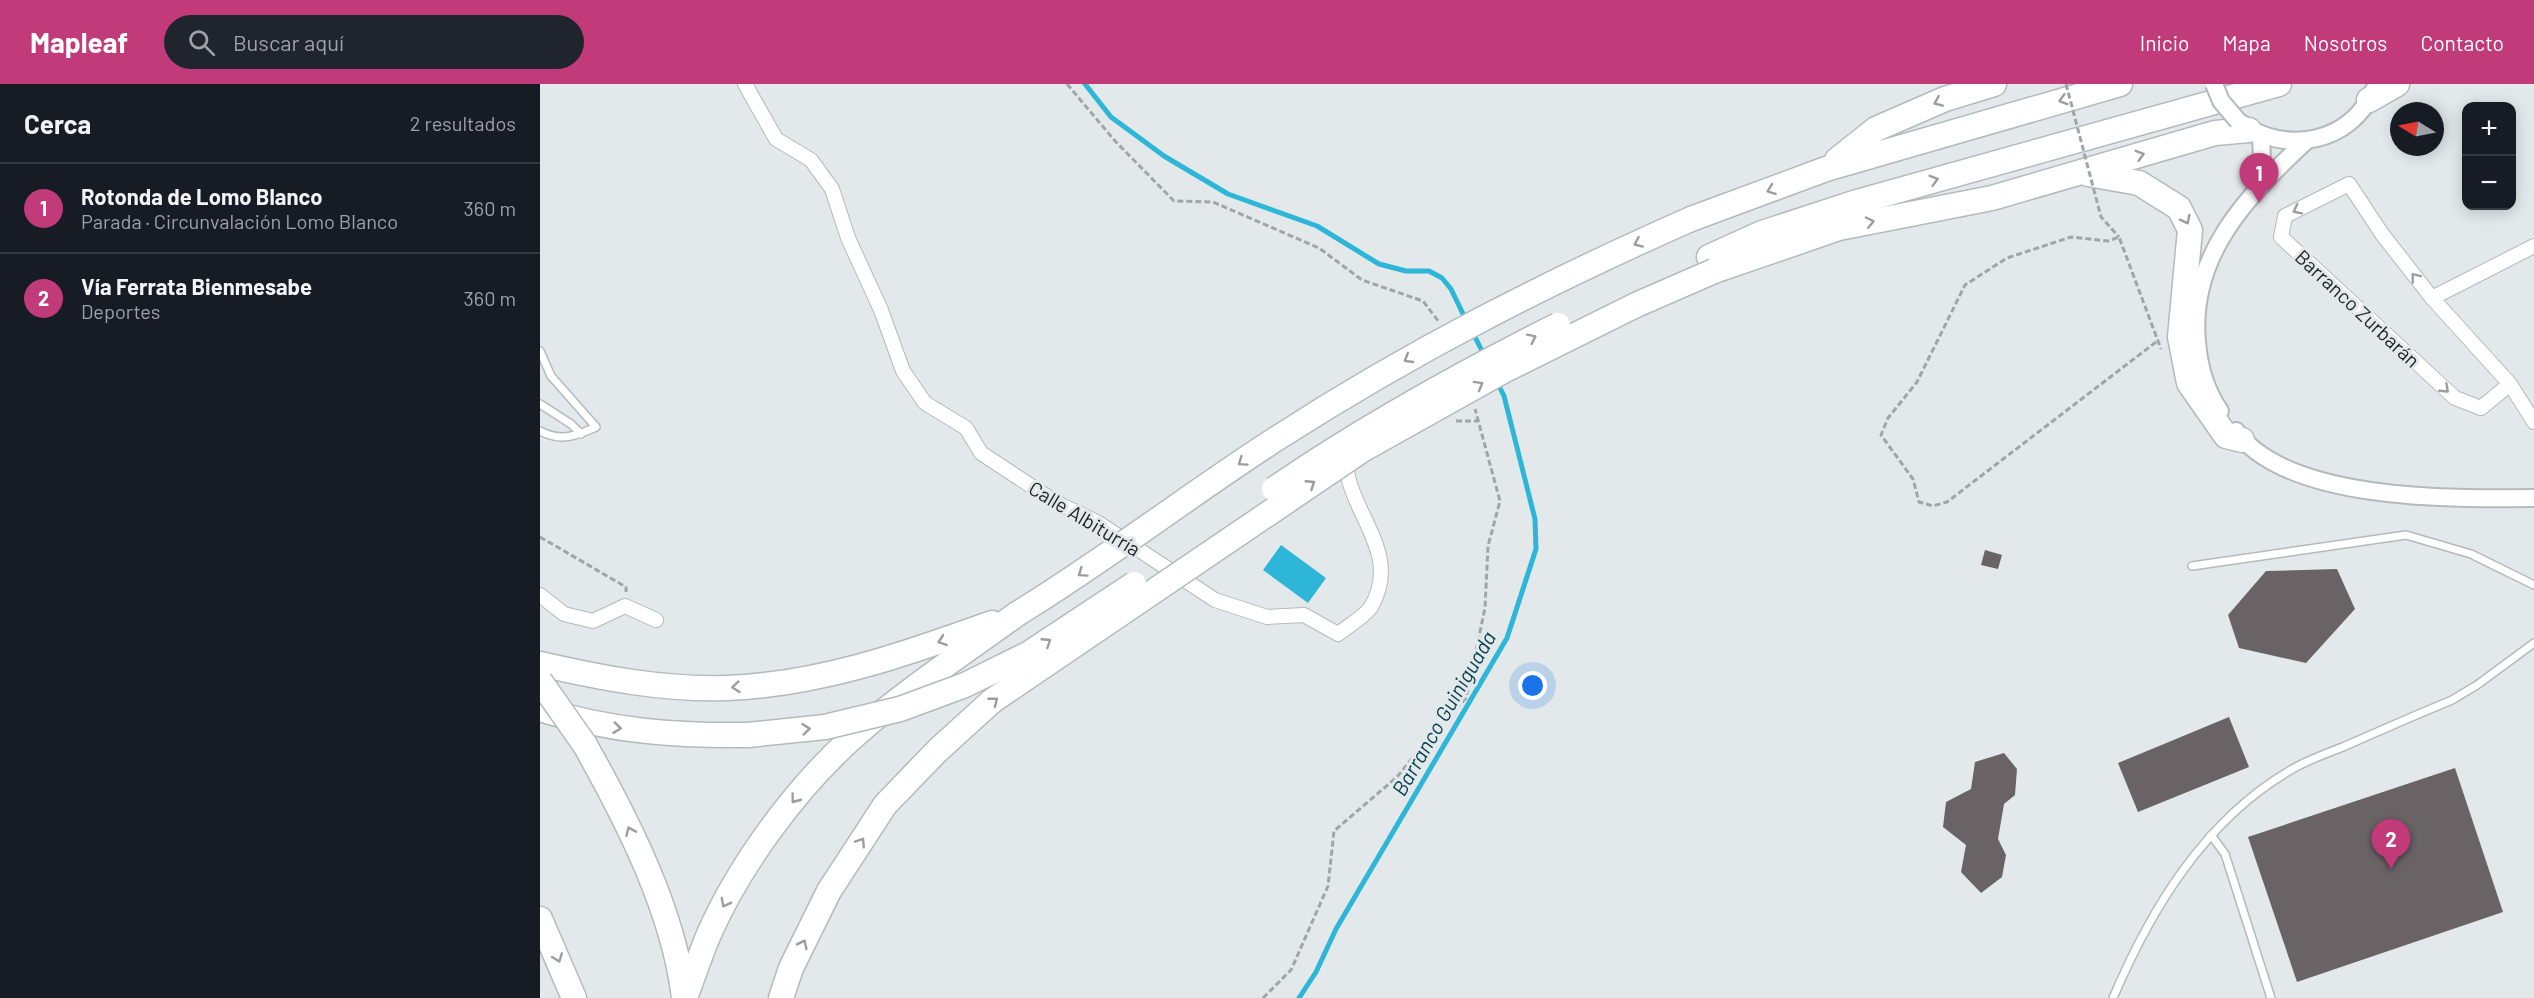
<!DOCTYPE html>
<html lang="es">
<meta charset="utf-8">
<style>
body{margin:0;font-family:Barlow,sans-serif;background:#20242c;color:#f1f3f6}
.controls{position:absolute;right:18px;top:18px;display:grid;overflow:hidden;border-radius:12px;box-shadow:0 3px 15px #0003}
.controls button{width:54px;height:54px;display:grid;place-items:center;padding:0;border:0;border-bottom:2px solid #363941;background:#171b24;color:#f1f3f6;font:30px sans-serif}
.compass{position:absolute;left:1850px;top:18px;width:54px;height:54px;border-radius:50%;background:#171b24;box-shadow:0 3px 15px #0003;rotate:280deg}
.you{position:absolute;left:993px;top:602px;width:21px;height:21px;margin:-15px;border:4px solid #fff;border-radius:50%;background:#1a73e8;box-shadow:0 0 0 9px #1a73e833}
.badge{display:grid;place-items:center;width:39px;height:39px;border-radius:50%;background:#c13a7a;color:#fff;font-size:20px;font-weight:700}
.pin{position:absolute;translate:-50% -50px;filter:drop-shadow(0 2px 3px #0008)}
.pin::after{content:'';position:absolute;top:32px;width:21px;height:18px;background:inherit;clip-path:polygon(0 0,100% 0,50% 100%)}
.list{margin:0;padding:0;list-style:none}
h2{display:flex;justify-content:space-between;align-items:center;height:78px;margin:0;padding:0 24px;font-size:26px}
h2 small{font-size:20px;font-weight:400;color:#9ea1a6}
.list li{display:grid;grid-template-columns:39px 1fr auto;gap:18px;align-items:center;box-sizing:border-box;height:90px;padding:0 24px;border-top:2px solid #363941}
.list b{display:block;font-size:22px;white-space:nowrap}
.list p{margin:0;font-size:20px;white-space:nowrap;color:#9ea1a6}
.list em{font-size:20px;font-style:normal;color:#9ea1a6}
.icon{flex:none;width:33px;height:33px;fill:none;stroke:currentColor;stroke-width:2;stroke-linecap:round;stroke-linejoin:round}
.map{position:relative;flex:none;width:1994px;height:914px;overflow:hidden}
header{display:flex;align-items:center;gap:36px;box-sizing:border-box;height:84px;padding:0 30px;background:#c13a7a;color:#fff}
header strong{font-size:28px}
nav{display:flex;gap:33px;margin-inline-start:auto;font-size:21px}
.search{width:420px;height:54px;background:#20242c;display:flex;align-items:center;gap:15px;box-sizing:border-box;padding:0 21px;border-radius:33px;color:#9ea1a6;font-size:22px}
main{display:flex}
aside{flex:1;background:#171b24}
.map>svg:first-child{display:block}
.water{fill:#2db6d8}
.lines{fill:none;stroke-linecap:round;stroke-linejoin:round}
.stream{stroke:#2db6d8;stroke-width:5}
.building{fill:#696365}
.service-casing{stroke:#b4babc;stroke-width:10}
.minor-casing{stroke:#b4babc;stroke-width:16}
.tertiary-casing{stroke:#b4babc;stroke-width:20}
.motorway-casing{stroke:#b4babc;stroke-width:27}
.path{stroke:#a0a5a7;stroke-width:3;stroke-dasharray:6 3;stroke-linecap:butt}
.service{stroke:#fff;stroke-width:7}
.minor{stroke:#fff;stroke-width:14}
.tertiary{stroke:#fff;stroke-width:16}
.motorway{stroke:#fff;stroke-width:24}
.tertiary-bridge-casing{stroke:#b4babc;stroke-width:20;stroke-linecap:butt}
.motorway-bridge-casing{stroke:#b4babc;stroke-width:27;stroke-linecap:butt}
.path-bridge{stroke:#a0a5a7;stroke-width:3;stroke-dasharray:6 3;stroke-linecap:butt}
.tertiary-bridge{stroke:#fff;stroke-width:16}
.motorway-bridge{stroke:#fff;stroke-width:24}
.oneway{stroke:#9c9d9d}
.labels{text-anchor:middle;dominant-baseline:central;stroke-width:6;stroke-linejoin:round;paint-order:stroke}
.street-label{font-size:20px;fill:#222525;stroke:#e3e9eb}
.water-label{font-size:21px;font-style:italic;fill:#013d4c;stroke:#e3e9eb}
</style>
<header>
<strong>Mapleaf</strong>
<div class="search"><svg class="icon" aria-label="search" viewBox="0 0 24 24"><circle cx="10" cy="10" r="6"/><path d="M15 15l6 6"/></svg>Buscar aquí</div>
<nav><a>Inicio</a><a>Mapa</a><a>Nosotros</a><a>Contacto</a></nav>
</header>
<main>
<aside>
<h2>Cerca<small>2 resultados</small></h2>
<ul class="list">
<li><span class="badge">1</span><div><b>Rotonda de Lomo Blanco</b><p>Parada · Circunvalación Lomo Blanco</p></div><em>360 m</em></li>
<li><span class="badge">2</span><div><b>Vía Ferrata Bienmesabe</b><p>Deportes</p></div><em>360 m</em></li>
</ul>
</aside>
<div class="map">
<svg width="1994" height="914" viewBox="0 0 1994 914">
<rect width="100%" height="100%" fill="#e3e9eb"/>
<polygon class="water" points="741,461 786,494 768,519 723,486"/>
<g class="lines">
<g class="stream">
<polyline points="545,0 571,33 624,72 688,110 777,142 839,180 866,187 889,187 902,194 911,205 926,236"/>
<polyline points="932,247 944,271"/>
<polyline points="759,914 776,888 796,845 967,554 996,465 995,435 964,312 957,298"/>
</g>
</g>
<g class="building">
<polygon points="1445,466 1462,471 1458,485 1441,481"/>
<polygon points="1797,485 1815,525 1766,579 1699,564 1688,531 1726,487"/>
<polygon points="1689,633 1709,683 1598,728 1578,679"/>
<polygon points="1464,669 1477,685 1475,711 1464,720 1458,755 1466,771 1462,793 1441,809 1421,788 1426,761 1403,743 1406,718 1431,705 1435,678"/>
<polygon points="1915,684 1963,828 1757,898 1708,753"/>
</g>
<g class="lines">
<defs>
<g id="service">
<path d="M0,267L11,292L56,343C36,352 21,358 0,347"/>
<polyline points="0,320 31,340 41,350"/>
<polyline points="1652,482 1866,451 1931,470 1994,501"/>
<polyline points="1671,751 1685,770 1731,914"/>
<path d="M1573,914C1611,825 1664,737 1749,687C1765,677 1785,670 1803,663C1839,647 1876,631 1912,616L1937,601L1994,559"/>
</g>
<g id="minor">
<path d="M205,0L236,55L271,76L292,105L308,154L341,226L363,287L385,319L426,344L441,369L517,419L557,438L675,516L727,533L764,531L798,550C808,542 824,533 831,523C864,466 804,426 806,372"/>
<polyline points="1892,214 1994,162"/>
<polyline points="1970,300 1941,324 1915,314 1741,153 1745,132 1809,100 1842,150 1892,214 1970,300 1994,338"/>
<polyline points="0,511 24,530 53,537 85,522 116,536"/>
</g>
<g id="tertiary">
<path d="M1701,39C1745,71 1811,59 1833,7"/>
<polyline points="1719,101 1722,78 1721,51"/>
<path d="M1680,327C1666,307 1659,282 1657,258C1649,172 1706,113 1765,58"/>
<path d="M1696,347C1748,418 1914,415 1994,414"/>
</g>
<g id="motorway">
<polyline points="1829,16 1857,0"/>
<polyline points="1297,76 1336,45 1405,15 1454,0"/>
<polyline points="1548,90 1599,99 1639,124 1650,146 1640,253 1649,299 1686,352 1702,356"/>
<polyline points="1151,135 1286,85 1580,0"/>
<polyline points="1169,173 1222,149 1317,118 1739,0"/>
<polyline points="1174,187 1299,144 1452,114 1675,49 1709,46"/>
<path d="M0,580C61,594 123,606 186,604C278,601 366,570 452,539"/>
<path d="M0,625C68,647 137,652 208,651"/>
<path d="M45,661C87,736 134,827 144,914"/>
<polyline points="0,835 34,914"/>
<path d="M145,914C153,893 160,871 169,850C200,780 256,704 313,653C364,608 422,570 477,530"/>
<polyline points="241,914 251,884 289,807"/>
</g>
</defs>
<use href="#service" class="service-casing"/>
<use href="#minor" class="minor-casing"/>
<use href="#tertiary" class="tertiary-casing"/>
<use href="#motorway" class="motorway-casing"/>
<g class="path">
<polyline points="527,0 575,57 634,117 673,118 779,164 822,196 883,217 899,238"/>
<polyline points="1616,258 1407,418 1393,422 1379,418 1373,395 1341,351 1348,334 1377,298 1425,201 1467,174 1531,153 1568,157 1579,153 1621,265"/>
<polyline points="916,337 938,337"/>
<polyline points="0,453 86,503 86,508"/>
<polyline points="723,914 751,886 788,802 794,747 857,693 892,650 926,614 945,524 948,462 960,417 935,325"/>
</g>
<use href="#service" class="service"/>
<use href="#minor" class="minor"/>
<use href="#tertiary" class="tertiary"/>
<use href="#motorway" class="motorway"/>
<defs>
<polyline id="tertiary-bridge" points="1674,0 1681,17 1698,37"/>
<g id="motorway-bridge">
<path d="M734,405C825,343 920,290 1018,241"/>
<path d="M477,530C567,475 650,410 739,353C873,267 1006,199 1151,135"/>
<polyline points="0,597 45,661"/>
<polyline points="208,651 285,643 360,625 425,601 488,570 594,500"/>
<polyline points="289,807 345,721 397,667 452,617 822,366 965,286 1096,221 1174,187"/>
</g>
</defs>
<use href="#tertiary-bridge" class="tertiary-bridge-casing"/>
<use href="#motorway-bridge" class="motorway-bridge-casing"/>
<polyline class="path-bridge" points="1526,0 1561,133 1579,153"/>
<use href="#tertiary-bridge" class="tertiary-bridge"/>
<use href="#motorway-bridge" class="motorway-bridge"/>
</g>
<defs><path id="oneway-chevron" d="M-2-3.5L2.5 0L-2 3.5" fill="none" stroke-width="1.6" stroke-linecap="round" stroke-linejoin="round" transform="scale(1.5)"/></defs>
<g class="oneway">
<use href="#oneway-chevron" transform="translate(1523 16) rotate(164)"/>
<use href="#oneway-chevron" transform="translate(1398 18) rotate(157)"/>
<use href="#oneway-chevron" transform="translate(1600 71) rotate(-16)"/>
<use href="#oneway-chevron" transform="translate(1394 96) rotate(-16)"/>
<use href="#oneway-chevron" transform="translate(1231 106) rotate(160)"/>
<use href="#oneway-chevron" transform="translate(1757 126) rotate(153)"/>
<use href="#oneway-chevron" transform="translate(1646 136) rotate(63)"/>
<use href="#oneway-chevron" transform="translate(1330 138) rotate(-12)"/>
<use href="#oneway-chevron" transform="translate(1098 159) rotate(156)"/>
<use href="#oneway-chevron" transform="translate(1875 193) rotate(-128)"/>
<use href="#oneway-chevron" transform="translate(992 254) rotate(-26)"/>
<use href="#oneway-chevron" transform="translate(868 275) rotate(149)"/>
<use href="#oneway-chevron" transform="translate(939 301) rotate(-29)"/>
<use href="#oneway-chevron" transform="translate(1905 305) rotate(43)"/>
<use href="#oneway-chevron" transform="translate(702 378) rotate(145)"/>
<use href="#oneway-chevron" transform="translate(771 400) rotate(-33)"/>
<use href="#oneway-chevron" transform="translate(542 489) rotate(145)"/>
<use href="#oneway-chevron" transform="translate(402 557) rotate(161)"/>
<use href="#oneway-chevron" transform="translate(507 558) rotate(-33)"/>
<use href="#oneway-chevron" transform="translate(196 603) rotate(174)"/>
<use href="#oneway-chevron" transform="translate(454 617) rotate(-38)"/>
<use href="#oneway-chevron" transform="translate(77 644) rotate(7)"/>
<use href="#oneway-chevron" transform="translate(266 645) rotate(-6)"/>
<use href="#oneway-chevron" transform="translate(255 715) rotate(127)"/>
<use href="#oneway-chevron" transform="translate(90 747) rotate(-114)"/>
<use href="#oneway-chevron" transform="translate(321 758) rotate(-57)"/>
<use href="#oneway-chevron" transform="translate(185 819) rotate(118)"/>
<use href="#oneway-chevron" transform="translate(263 860) rotate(-64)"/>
<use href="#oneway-chevron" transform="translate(18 874) rotate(69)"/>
</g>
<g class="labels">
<g class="street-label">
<text transform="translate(1818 224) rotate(43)">Barranco Zurbarán</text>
<text transform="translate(545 434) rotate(31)">Calle Albiturría</text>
</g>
<g class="water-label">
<text transform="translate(903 629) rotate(-60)">Barranco Guiniguada</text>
</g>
</g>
</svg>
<div class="controls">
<button>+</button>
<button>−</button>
</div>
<svg class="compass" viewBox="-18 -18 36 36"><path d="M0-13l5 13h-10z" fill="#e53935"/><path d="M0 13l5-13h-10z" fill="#9ea1a6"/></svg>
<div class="you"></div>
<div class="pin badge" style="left:1719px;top:119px">1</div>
<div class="pin badge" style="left:1851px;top:785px">2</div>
</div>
</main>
